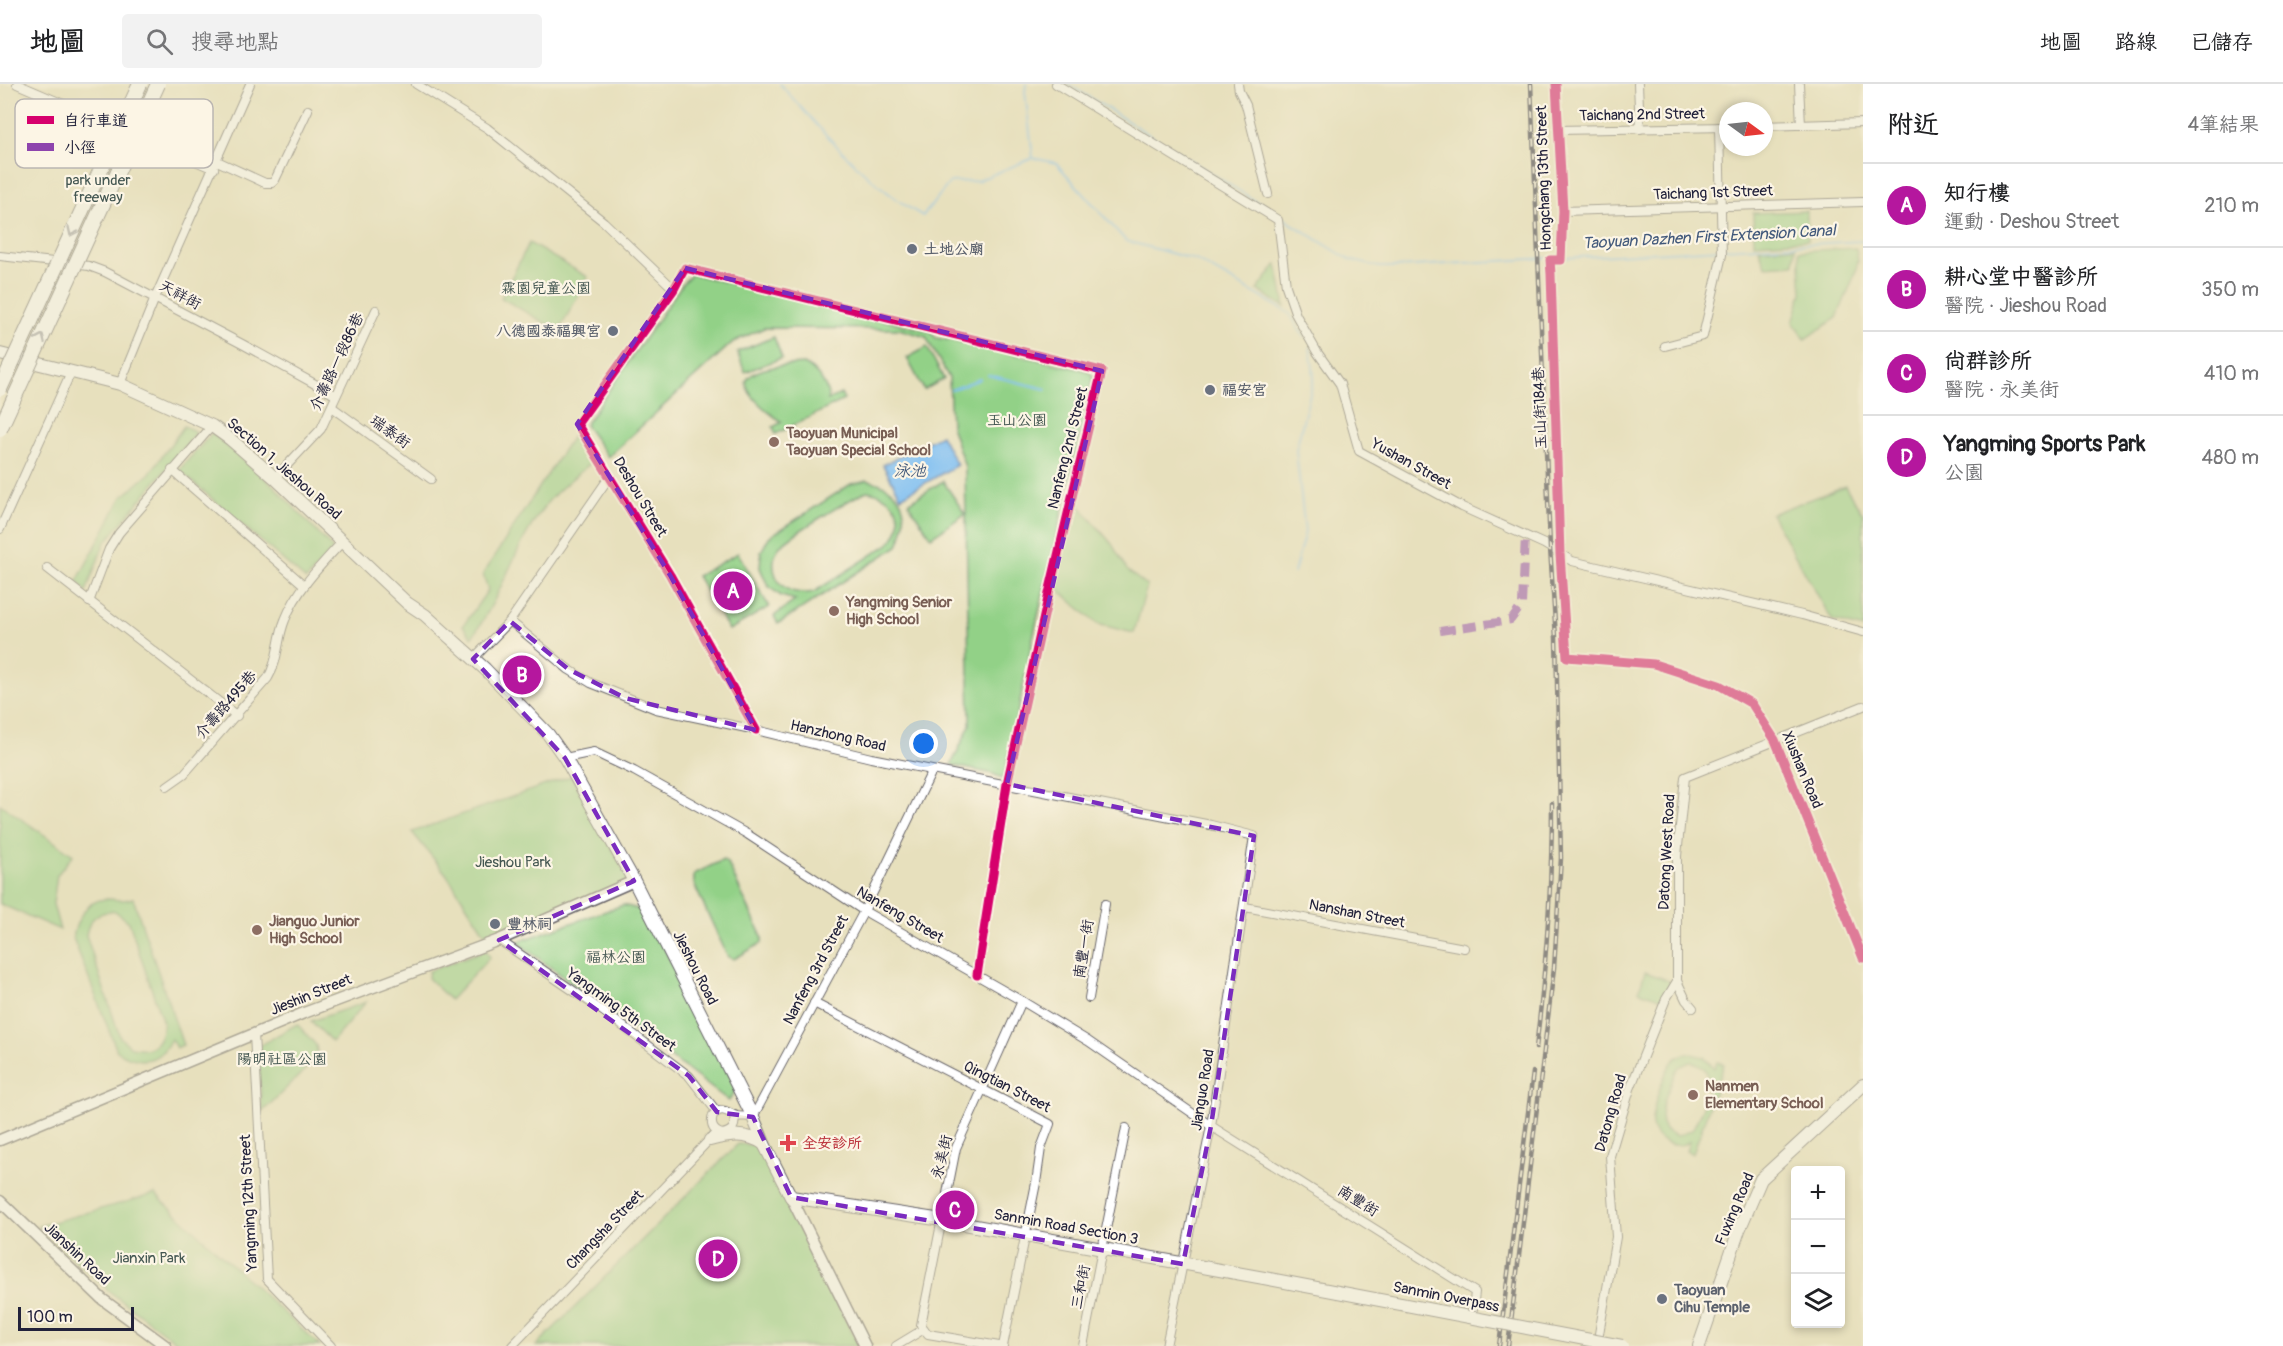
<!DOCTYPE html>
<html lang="zh-TW">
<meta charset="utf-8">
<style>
body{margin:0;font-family:Pangolin,"LXGW WenKai TC",sans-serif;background:#f2f2f2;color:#202124}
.controls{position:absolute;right:18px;bottom:18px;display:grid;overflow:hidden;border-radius:6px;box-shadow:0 3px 9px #0003}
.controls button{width:54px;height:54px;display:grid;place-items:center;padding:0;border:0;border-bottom:2px solid #e0e0e0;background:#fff;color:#202124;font:30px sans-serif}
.compass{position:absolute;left:1719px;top:18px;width:54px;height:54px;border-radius:50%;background:#fff;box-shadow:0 3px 9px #0003;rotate:105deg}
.scale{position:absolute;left:18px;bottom:15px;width:116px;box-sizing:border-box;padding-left:6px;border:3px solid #22223b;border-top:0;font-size:16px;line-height:21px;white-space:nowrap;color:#22223b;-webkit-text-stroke:4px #fcf5e5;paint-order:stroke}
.you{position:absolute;left:924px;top:660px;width:21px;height:21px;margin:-15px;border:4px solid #fff;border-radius:50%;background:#1a73e8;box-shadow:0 0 0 9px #1a73e833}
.badge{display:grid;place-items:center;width:39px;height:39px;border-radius:50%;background:#b5179e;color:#fff;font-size:20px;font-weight:700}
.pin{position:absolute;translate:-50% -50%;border:3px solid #fff;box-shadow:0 2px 6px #0006}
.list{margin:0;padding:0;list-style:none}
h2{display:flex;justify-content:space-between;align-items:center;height:78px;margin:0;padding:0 24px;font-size:26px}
h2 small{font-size:20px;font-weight:400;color:#757577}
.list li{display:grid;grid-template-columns:39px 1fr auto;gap:18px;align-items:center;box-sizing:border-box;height:84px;padding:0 24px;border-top:2px solid #e0e0e0}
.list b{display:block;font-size:22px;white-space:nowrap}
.list p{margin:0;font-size:20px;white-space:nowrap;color:#757577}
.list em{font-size:20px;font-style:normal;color:#757577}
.icon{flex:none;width:33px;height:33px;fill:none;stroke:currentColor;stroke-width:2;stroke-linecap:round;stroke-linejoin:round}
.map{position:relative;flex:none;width:1863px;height:1262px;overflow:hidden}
header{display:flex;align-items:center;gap:36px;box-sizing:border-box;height:84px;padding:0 30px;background:#fff;border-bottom:2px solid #e0e0e0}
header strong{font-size:28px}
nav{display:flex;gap:33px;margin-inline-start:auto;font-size:21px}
.search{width:420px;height:54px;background:#f2f2f2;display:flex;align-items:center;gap:15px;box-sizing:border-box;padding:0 21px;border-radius:6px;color:#757577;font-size:22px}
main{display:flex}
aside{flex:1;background:#fff}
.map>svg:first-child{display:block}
.green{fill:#92d187;stroke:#5a7a61;stroke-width:1.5;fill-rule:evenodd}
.water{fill:#7dbef2;stroke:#507096;stroke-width:1.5}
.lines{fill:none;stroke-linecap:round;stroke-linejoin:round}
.stream{stroke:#7dbef2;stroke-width:2}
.street-casing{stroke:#676468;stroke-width:10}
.secondary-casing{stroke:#676468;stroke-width:13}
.primary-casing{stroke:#676468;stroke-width:14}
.street{stroke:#fff;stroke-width:8}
.secondary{stroke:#fff;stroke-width:10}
.primary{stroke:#fff;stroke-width:12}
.rail-casing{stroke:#22223b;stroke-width:4.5}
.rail{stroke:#fcf5e5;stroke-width:2;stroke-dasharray:7;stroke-linecap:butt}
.primary-bridge-casing{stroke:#676468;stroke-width:14;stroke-linecap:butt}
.highway-bridge-casing{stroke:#676468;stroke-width:16;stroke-linecap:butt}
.primary-bridge{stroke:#fff;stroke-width:12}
.highway-bridge{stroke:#fff;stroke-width:14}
.quiet{stroke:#8e44ad;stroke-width:8;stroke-dasharray:15 8;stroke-linecap:butt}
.cycleway-casing{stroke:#fcf5e5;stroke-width:13}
.cycleway{stroke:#d6006c;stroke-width:9}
.oneway{stroke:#9c9ca7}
.marked{fill:none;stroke:#7b2cbf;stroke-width:4.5;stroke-dasharray:12 8;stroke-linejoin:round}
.worship-dot{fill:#6b7280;stroke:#fcf5e5;stroke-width:2}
.education-dot{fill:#8d6e63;stroke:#fcf5e5;stroke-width:2}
.health-dot{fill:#e0444e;stroke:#fcf5e5;stroke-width:2}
.labels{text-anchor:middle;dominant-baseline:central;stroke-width:4.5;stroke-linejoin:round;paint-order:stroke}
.street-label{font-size:15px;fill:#22223b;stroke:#fcf5e5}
.park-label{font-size:15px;fill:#445752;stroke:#fcf5e5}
.worship-label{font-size:15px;font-weight:bold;fill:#5b616d;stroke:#fcf5e5;text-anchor:start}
.education-label{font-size:15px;font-weight:bold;fill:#785e54;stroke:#fcf5e5;text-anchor:start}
.health-label{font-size:15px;font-weight:bold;fill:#be3a42;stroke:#fcf5e5;text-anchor:start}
.water-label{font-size:16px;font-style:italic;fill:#42597b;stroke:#fcf5e5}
.key{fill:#fcf5e5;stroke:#bbb6b2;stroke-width:1.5}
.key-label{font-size:16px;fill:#22223b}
</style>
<header>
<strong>地圖</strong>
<div class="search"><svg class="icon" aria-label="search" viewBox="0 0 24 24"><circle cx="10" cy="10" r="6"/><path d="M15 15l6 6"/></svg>搜尋地點</div>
<nav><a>地圖</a><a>路線</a><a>已儲存</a></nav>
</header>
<main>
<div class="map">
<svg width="1863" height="1262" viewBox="0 0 1863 1262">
<rect width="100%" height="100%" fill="#fcf5e5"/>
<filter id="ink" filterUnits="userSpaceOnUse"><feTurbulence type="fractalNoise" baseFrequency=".0167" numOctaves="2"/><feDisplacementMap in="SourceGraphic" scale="12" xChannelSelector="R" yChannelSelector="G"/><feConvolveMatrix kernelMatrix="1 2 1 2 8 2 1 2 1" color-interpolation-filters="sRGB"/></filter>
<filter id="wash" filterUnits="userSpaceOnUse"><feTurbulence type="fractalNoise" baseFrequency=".008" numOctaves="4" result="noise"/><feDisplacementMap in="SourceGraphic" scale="24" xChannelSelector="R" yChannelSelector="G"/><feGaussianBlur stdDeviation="1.35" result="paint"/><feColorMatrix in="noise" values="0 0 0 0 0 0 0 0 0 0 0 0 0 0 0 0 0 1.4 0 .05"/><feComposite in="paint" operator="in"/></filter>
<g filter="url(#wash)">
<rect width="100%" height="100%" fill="#e7e0bd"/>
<g class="green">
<polygon points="1807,127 1808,156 1754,159 1753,129"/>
<polygon points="529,159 588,193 559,247 501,214"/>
<polygon points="1795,163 1794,180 1765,182 1759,165"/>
<polygon points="1856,164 1858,177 1855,190 1837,234 1805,255 1793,238 1802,209 1799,167"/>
<polygon points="1277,180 1285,223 1257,206"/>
<polygon points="692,190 930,247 936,254 962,258 1088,287 1093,292 1033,554 1004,695 993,690 951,681 970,641 965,383 951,342 949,294 926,253 899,245 764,244 733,258 608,373 585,341 683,199"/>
<polygon points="774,253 782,274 745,288 737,268"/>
<polygon points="927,263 944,295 924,306 907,274"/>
<path d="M804,280C815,285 830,304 828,316L841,310L844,316L776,350L773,343L782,338C773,332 736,305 749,293C760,282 789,281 804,280Z"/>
<polygon points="184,342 197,348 104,460 86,508 77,497 122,413 150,389"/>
<path d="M575,348L592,378C576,392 556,406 544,423C514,463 502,512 472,553L463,542L488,506L483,490Z"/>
<polygon points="212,349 275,403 333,465 306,496 179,386"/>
<path d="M867,396C905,404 911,428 898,462L778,540L774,532L796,516L781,512L768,502L760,484L761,468L769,453L851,400ZM867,407C896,411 910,436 889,460L814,508C802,510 789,510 780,499C773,490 771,475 778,465C784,454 852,414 867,407Z"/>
<polygon points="943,397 965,430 931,453 908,419"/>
<polygon points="1845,402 1863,430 1863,545 1832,536 1771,430"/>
<polygon points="1076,418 1112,460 1127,486 1147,502 1134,549 1097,540 1054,502"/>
<polygon points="738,469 769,523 729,546 697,492"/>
<polygon points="571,692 632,800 487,853 447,791 412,748"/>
<polygon points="0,720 73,771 57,791 53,820 60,846 0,820"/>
<polygon points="723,776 728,780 762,853 762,859 734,875 728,873 694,800 694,790"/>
<path d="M133,814L183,961L176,964L171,955C159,980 138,981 117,967L73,854C76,837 85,817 105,815C117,814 120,819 133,814ZM115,827L129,838L163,939C162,951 159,960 147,965L131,963L120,953L86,851C89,834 97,828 115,827Z"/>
<polygon points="623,821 645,827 737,1004 729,1017 517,858"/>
<polygon points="485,866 490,873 450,916 428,894 429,887"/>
<polygon points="1645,888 1670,897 1668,909 1662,915 1639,907"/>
<polygon points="366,918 332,958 311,937"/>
<polygon points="297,940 316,961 318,973 262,1028 257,963"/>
<path d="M1687,969L1704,973L1714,984L1717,978L1724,980L1693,1070L1686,1067L1689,1058C1682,1062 1673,1062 1666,1059C1659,1055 1653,1049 1652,1041C1650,1030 1663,993 1669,983C1673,975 1680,971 1687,969ZM1690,978C1724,981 1702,1028 1692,1046L1677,1052C1646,1044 1669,1007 1676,987L1679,983Z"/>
<polygon points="738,1060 757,1061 859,1262 536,1262"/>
<polygon points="155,1110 320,1262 182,1262 110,1208 38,1142"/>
</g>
<polygon class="water" points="941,351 957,381 901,413 883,381"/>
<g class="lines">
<g class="stream">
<path d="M780,0C820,45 870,103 923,132L950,98L977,97L1033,74L1025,8L1026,0"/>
<polyline points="1068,0 1350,176 1379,183 1397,183 1547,174"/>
<polyline points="1033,74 1056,79 1126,157 1196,176 1289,229 1304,253"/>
<polyline points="1562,174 1863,157"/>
<polyline points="988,291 1046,305"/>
<polyline points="951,306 980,295"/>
<polyline points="1294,489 1305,448 1296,366 1314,293 1310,263"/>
</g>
</g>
</g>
<g filter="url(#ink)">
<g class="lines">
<defs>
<g id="street">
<polyline points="17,0 214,85"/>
<polyline points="416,0 487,44 604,138 674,205"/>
<polyline points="1056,0 1278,136 1286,202 1296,231 1317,268 1340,300 1359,367 1462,423 1544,460 1572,477 1802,531 1863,548"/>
<polyline points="1238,0 1239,7 1246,21 1268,110"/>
<polyline points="1556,0 1563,127 1561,176 1550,176 1551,190 1560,470 1567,573 1654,580 1719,601 1752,620 1775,656 1863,874"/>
<polyline points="1638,0 1640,45"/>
<polyline points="1799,0 1801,41"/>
<polyline points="1764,42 1863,39"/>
<polyline points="1557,46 1728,43"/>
<polyline points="217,77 265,99 272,99 275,96 308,26"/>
<polyline points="1563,127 1863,118"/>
<polyline points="0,172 89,182 105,188 244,261 335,311"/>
<polyline points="1665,262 1703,252 1722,171 1719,43"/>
<polyline points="120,300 155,214 250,0"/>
<polyline points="332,323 431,395"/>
<polyline points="172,386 304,501"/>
<polyline points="275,394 321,345 376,226"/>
<polyline points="0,445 71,288"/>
<polyline points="47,484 237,632"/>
<polyline points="89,518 109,465 119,449 212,342"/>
<polyline points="510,537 568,585 591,599 656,625 756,646 871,674 1211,741 1254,752 1211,1042 1166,1262"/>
<polyline points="473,575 510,537 610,392"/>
<polyline points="756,646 670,491 577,340 674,205 685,184 1102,287 1050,505 1007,700 977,891"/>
<polyline points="565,674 594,668 634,687 747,750 864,827 1022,917 1088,957 1211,1042 1475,1208 1473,1225"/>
<path d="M167,702L184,690L268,594C279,576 277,555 285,536C297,505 321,481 343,457"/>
<polyline points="1245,823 1464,864"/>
<polyline points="499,856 600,925 689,992 717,1028"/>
<polyline points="1089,914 1105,820"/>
<polyline points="814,919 1050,1040 1041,1064 1036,1099 1003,1262"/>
<polyline points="1693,924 1686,916 1677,897 1677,772 1685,693 1863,622"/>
<polyline points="254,950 267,1195 331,1262"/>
<path d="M734,1032C736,1042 733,1048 722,1050C713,1047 710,1041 713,1031C723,1022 727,1029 737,1032C741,1033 748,1032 753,1033L864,827L932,687"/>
<polyline points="924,1245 921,1241 956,1064 1022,917"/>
<polyline points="1597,1261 1616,1153 1610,1072 1630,1005 1666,915 1677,897"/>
<polyline points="512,1262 712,1053"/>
<polyline points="896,1262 924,1245 928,1250 999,1262"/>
<polyline points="1083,1262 1126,1044"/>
</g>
<g id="secondary">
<polyline points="0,1056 304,929 499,856 634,797"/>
<polyline points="791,1113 865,1262"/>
<polyline points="0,1117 102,1215 166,1262"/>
</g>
<g id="primary">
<polyline points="0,270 120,300 212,342 230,355 275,394 407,519 425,531 485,585 548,650 565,674 634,797 753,1033 764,1060 791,1113 942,1136 1264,1194"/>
<path d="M710,1056C730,1051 746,1048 764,1060"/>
<polyline points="1699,1262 1739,1146 1761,1095 1863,1001"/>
</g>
</defs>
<use href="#street" class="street-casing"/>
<use href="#secondary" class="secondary-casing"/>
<use href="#primary" class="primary-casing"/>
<use href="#street" class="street"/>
<use href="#secondary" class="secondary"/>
<use href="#primary" class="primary"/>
<defs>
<g id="rail">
<path d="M1536,964C1546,883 1552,801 1552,719"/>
<polyline points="1499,1262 1533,988"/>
<polyline points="1508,1262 1554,884 1561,774 1556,554 1550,464 1531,0"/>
</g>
</defs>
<use href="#rail" class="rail-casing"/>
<use href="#rail" class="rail"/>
<defs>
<polyline id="primary-bridge" points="1264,1194 1622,1262"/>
<g id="highway-bridge">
<polyline points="0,305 140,0"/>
<polyline points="0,345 158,0"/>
</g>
</defs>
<use href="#primary-bridge" class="primary-bridge-casing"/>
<use href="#highway-bridge" class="highway-bridge-casing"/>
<use href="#primary-bridge" class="primary-bridge"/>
<use href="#highway-bridge" class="highway-bridge"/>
<polyline class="quiet" points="1440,547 1511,536 1522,521 1525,451"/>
<defs>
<g id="cycleway">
<polyline points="1556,0 1563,127 1561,176 1550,176 1551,190 1560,470 1567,573 1654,580 1719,601 1752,620 1775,656 1863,874"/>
<polyline points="756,646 670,491 577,340 674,205 685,184 1102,287 1050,505 1007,700 977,891"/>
</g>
</defs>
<use href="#cycleway" class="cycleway-casing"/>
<use href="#cycleway" class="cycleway"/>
</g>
<defs><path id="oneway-chevron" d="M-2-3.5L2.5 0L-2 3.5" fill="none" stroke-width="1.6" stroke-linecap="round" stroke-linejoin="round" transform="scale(1.5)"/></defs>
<g class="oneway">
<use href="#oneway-chevron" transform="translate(72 148) rotate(115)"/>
<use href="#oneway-chevron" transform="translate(41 254) rotate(-66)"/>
</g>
</g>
<path d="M0 0H1863V1262H0ZM685,184L1102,287L1007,700L1254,752L1211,1042L1183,1180L791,1113L753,1033L717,1028L689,992L499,856L634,797L565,674L473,575L510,537L568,585L625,614L756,646L670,491L577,340Z" fill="#e7e0bd" fill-opacity=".55" fill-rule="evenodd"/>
<path class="marked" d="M685,184L1102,287L1007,700L1254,752L1211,1042L1183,1180L791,1113L753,1033L717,1028L689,992L499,856L634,797L565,674L473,575L510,537L568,585L625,614L756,646L670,491L577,340Z"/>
<g class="worship-dot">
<circle cx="912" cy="165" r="6"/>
<circle cx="613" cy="247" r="6"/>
<circle cx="1210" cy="306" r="6"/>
<circle cx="495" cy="840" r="6"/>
<circle cx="1662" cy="1215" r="6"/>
</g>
<g class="education-dot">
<circle cx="774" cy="358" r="6"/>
<circle cx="834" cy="527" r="6"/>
<circle cx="257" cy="846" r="6"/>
<circle cx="1693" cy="1011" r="6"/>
</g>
<path class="health-dot" d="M785 1050h6v6h6v6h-6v6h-6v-6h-6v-6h6z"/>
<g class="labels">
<g class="street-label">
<text transform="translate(1642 31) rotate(-1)">Taichang 2nd Street</text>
<text transform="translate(1544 94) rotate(-92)">Hongchang 13th Street</text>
<text transform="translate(1713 109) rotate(-2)">Taichang 1st Street</text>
<text transform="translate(180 211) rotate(28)">天祥街</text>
<text transform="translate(337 278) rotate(-65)">介壽路一段86巷</text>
<text transform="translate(1540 324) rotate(-92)">玉山街184巷</text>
<text transform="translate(390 348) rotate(36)">瑞泰街</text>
<text transform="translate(1068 364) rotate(-76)">Nanfeng 2nd Street</text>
<text transform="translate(1411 380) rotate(29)">Yushan Street</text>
<text transform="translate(284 385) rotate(41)">Section 1, Jieshou Road</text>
<text transform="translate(640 413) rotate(59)">Deshou Street</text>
<text transform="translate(226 621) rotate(-49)">介壽路495巷</text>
<text transform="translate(838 652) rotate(13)">Hanzhong Road</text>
<text transform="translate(1802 686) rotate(67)">Xiushan Road</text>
<text transform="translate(1667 768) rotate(-87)">Datong West Road</text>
<text transform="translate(1357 830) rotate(11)">Nanshan Street</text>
<text transform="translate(900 831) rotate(30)">Nanfeng Street</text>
<text transform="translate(1084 865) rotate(-81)">南豐一街</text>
<text transform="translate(695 884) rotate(63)">Jieshou Road</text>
<text transform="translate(816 886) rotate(-62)">Nanfeng 3rd Street</text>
<text transform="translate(311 911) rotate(-22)">Jieshin Street</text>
<text transform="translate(621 926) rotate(36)">Yangming 5th Street</text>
<text transform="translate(1007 1003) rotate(27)">Qingtian Street</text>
<text transform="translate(1203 1006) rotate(-81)">Jianguo Road</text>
<text transform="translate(1611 1029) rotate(-74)">Datong Road</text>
<text transform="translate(942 1073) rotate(-76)">永美街</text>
<text transform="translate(1358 1117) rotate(32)">南豐街</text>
<text transform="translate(249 1119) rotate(-93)">Yangming 12th Street</text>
<text transform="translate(1735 1125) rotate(-67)">Fuxing Road</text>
<text transform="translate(1066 1143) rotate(10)">Sanmin Road Section 3</text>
<text transform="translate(605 1146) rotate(-46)">Changsha Street</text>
<text transform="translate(77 1170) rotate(43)">Jianshin Road</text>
<text transform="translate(1081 1203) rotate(-79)">三和街</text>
<text transform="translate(1446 1213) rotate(11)">Sanmin Overpass</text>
</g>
<g class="park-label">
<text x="98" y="96">park under<tspan x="98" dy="17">freeway</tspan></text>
<text x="546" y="204">霖園兒童公園</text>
<text x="1017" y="336">玉山公園</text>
<text x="513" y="778">Jieshou Park</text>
<text x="616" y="873">福林公園</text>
<text x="282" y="975">陽明社區公園</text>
<text x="149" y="1174">Jianxin Park</text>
</g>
<g class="worship-label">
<text x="924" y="165">土地公廟</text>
<text x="601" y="247" text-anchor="end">八德國泰福興宮</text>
<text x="1222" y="306">福安宮</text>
<text x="507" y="840">豐林祠</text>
<text x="1674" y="1206">Taoyuan<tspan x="1674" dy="17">Cihu Temple</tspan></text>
</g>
<g class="education-label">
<text x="786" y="349">Taoyuan Municipal<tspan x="786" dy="17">Taoyuan Special School</tspan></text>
<text x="846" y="518">Yangming Senior<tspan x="846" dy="17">High School</tspan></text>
<text x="269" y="837">Jianguo Junior<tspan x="269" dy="17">High School</tspan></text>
<text x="1705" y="1002">Nanmen<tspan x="1705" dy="17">Elementary School</tspan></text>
</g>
<g class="health-label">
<text x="802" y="1059">全安診所</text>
</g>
<g class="water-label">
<text transform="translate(1709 153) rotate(-3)">Taoyuan Dazhen First Extension Canal</text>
<text x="910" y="387">泳池</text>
</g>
</g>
<rect x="15" y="15" width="198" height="69" rx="9" class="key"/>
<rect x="27" y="32" width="27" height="8" fill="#d6006c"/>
<rect x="27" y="59" width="27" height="8" fill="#8e44ad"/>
<g class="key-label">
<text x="64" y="42">自行車道</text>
<text x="64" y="69">小徑</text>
</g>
</svg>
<div class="controls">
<button>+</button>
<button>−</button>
<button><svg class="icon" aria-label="layers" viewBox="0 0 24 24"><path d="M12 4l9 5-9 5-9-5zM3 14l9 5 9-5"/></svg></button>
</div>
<svg class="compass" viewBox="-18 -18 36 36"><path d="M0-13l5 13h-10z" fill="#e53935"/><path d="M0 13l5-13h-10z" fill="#757577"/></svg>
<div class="scale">100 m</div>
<div class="you"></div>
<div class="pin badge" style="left:733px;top:507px">A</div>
<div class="pin badge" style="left:522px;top:591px">B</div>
<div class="pin badge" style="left:955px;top:1126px">C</div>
<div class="pin badge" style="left:718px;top:1175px">D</div>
</div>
<aside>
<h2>附近<small>4筆結果</small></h2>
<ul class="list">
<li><span class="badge">A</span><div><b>知行樓</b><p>運動 · Deshou Street</p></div><em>210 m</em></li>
<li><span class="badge">B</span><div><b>耕心堂中醫診所</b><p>醫院 · Jieshou Road</p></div><em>350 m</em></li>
<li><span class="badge">C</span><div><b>尚群診所</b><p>醫院 · 永美街</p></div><em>410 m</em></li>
<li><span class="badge">D</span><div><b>Yangming Sports Park</b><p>公園</p></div><em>480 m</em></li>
</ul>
</aside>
</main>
